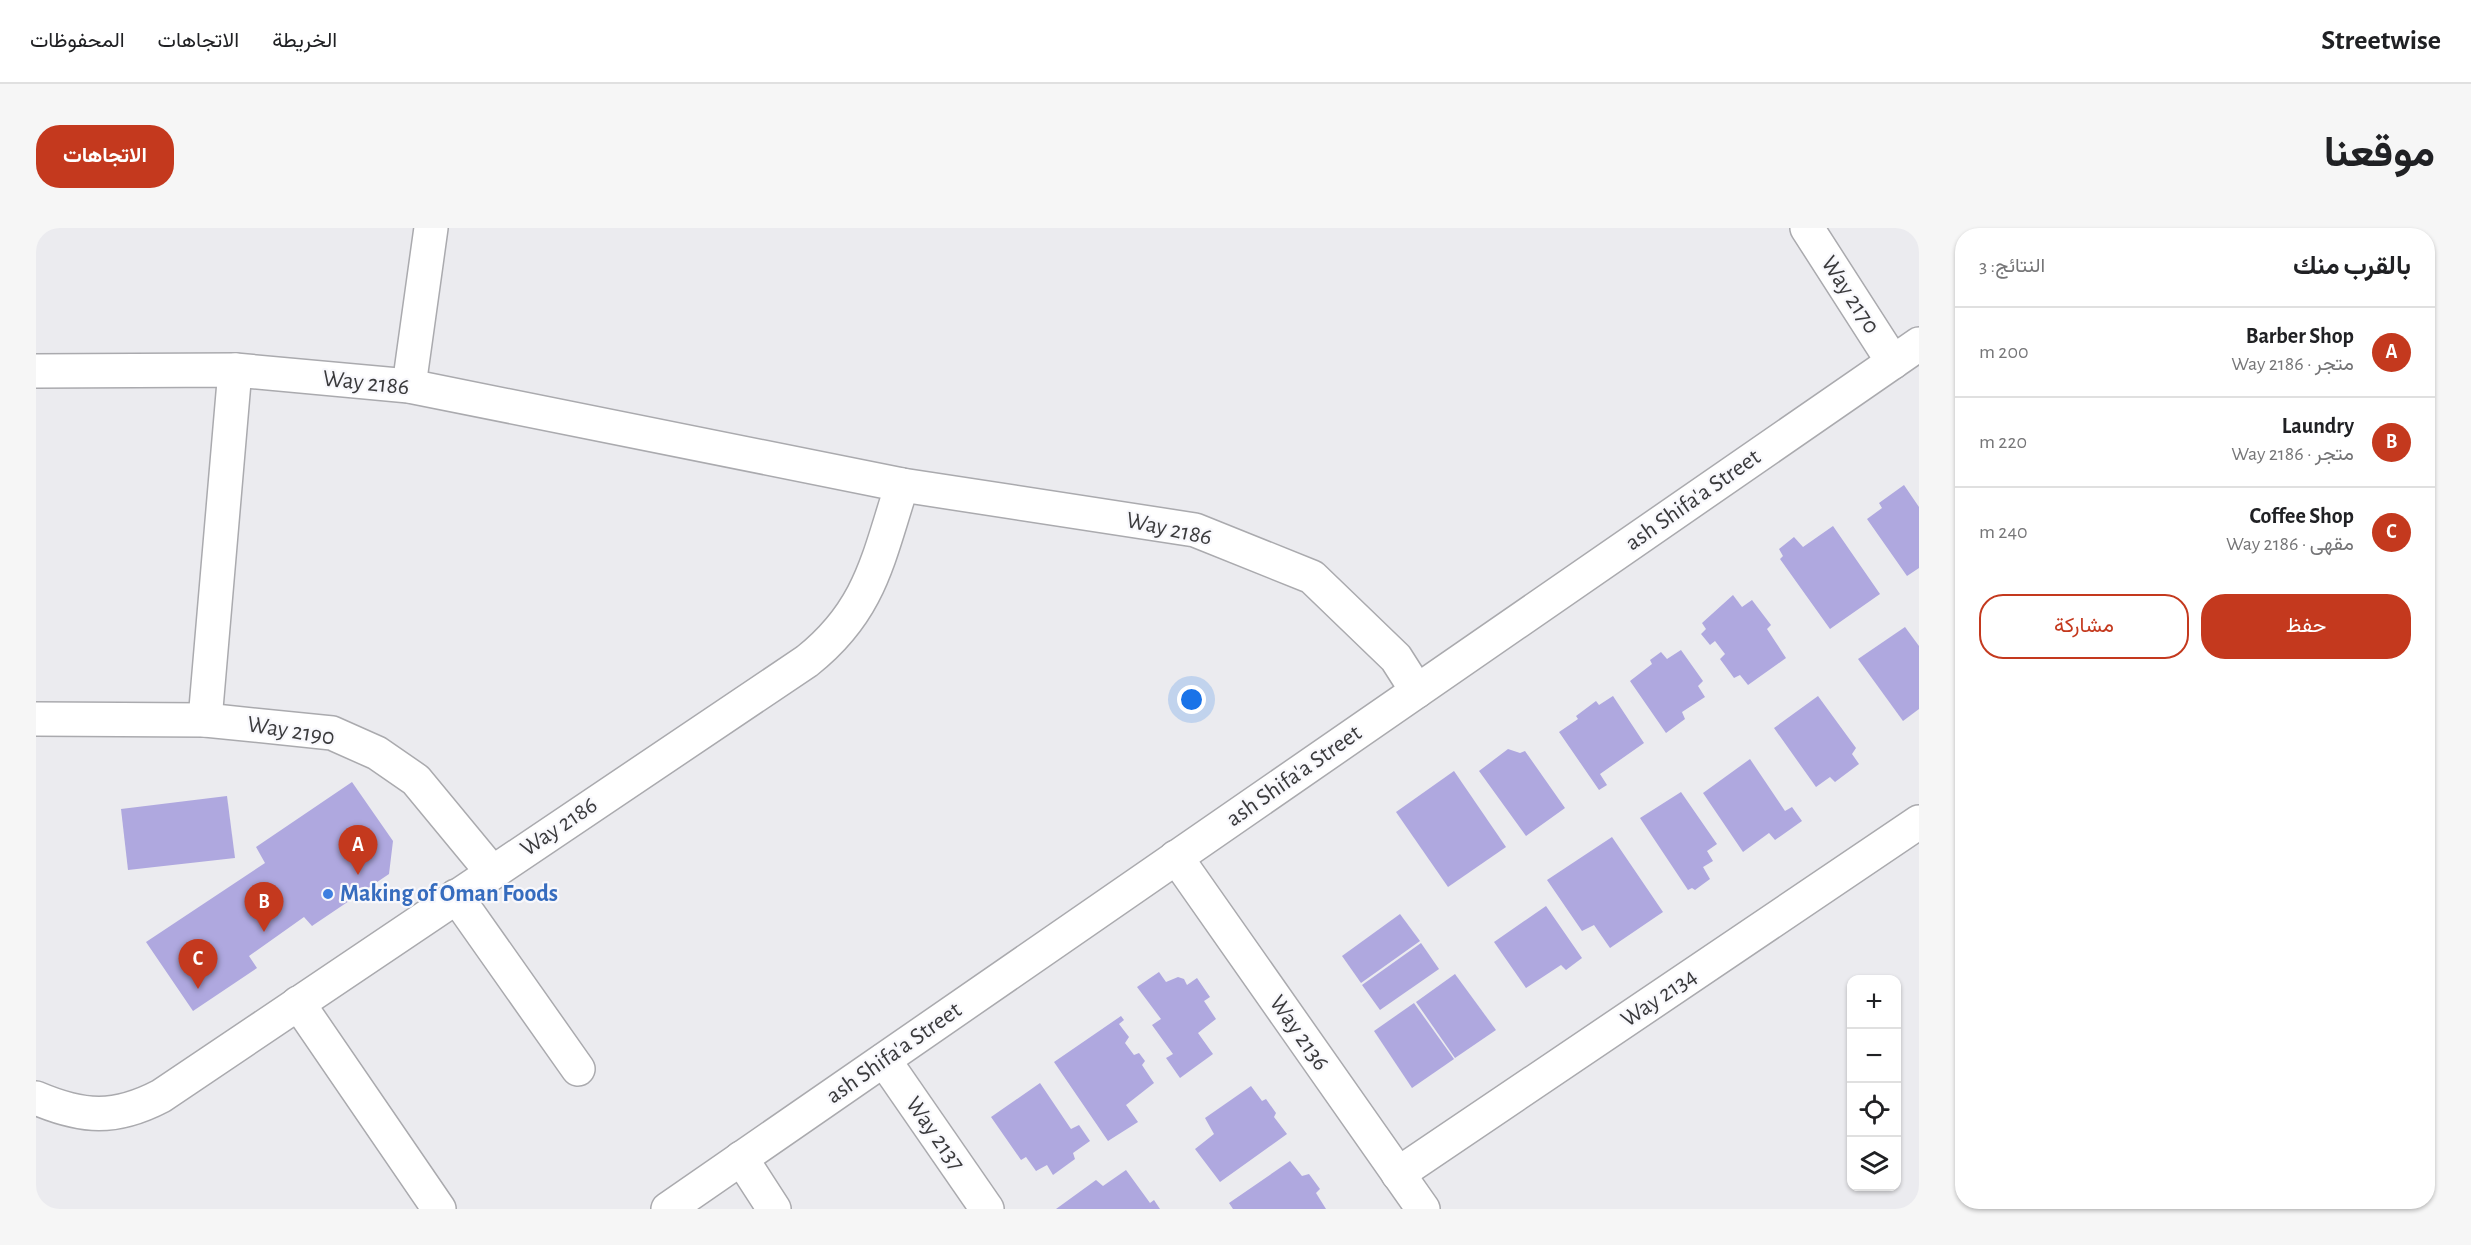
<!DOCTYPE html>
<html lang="ar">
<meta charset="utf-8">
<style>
body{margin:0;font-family:"Alegreya Sans",Vazirmatn,sans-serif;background:#f6f6f6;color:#202124;direction:rtl}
.controls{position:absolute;right:18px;bottom:18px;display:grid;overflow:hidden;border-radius:12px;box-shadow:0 2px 4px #0004}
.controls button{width:54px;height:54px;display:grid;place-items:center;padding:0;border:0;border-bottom:2px solid #e0e0e0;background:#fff;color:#202124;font:30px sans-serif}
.you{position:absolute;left:1156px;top:472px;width:21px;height:21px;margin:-15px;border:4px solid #fff;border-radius:50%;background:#1a73e8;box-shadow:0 0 0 9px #1a73e833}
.badge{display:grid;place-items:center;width:39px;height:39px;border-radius:50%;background:#c4391e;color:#fff;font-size:20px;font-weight:700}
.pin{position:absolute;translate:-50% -50px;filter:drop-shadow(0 2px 3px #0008)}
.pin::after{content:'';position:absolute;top:32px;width:21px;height:18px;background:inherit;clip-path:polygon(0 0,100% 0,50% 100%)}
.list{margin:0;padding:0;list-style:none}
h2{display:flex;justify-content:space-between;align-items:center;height:78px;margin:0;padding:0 24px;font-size:26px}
h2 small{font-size:20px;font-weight:400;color:#757577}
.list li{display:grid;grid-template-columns:39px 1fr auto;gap:18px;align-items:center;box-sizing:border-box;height:90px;padding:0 24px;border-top:2px solid #e0e0e0}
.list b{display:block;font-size:22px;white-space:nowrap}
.list p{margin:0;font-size:20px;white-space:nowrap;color:#757577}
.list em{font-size:20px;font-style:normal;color:#757577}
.actions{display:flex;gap:12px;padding:18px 24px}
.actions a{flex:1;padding:14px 0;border:2px solid #c4391e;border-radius:24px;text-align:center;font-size:21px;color:#c4391e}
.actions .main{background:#c4391e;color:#fff}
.icon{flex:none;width:33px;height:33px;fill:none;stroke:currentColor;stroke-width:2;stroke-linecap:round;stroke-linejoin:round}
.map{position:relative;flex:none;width:1883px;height:981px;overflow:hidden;direction:ltr;border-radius:24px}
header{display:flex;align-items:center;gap:36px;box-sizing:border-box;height:84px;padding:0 30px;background:#fff;border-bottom:2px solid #e0e0e0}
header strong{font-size:28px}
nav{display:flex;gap:33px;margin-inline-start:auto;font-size:21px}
.intro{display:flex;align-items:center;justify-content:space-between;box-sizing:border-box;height:144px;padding:0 36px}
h1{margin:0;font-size:42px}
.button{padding:15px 27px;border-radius:24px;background:#c4391e;color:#fff;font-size:21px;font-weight:700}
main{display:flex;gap:36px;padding:0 36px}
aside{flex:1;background:#fff;border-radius:24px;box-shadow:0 2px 4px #0004}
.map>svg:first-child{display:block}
.building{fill:#afa8df}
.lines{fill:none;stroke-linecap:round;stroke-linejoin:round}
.minor-casing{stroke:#aaaaae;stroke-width:36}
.minor{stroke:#fff;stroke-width:33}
.shop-dot{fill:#3f7fe0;stroke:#f8f8fc;stroke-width:2}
.labels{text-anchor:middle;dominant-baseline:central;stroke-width:4.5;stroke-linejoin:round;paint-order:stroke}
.street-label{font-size:24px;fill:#3a3a3c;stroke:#f8f8fc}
.shop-label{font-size:24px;font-weight:bold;fill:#366cbe;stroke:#f8f8fc;text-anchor:start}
</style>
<header>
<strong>Streetwise</strong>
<nav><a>الخريطة</a><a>الاتجاهات</a><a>المحفوظات</a></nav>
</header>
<div class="intro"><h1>موقعنا</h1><a class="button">الاتجاهات</a></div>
<main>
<aside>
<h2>بالقرب منك<small>النتائج: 3</small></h2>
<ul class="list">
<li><span class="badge">A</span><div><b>Barber Shop</b><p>متجر · Way 2186</p></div><em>200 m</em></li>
<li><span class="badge">B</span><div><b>Laundry</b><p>متجر · Way 2186</p></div><em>220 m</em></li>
<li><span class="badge">C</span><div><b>Coffee Shop</b><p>مقهى · Way 2186</p></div><em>240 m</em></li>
</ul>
<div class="actions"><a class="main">حفظ</a><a>مشاركة</a></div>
</aside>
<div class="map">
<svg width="1883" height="981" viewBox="0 0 1883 981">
<rect width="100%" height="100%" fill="#ebebef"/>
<g class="building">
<polygon points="1868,257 1883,279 1883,340 1871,348 1831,291 1846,280 1843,275"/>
<polygon points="1797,298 1844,366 1794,401 1744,331 1747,328 1743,321 1758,309 1767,319"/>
<polygon points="1697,367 1706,379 1716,372 1735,397 1731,401 1750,430 1712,457 1704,447 1698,450 1684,431 1689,426 1679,413 1674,417 1665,406 1670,401 1666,395"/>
<polygon points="1869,399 1883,418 1883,481 1867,493 1822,431"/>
<polygon points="1645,422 1667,453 1662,458 1669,469 1646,484 1649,491 1630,505 1594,453 1616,436 1614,432 1625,424 1631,431"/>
<polygon points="1577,468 1608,515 1564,546 1571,557 1563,562 1523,504 1542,491 1540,488 1560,473 1563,477"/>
<polygon points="1782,468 1820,520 1816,526 1823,536 1799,554 1794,549 1780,559 1738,500"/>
<polygon points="1472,521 1484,525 1489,523 1529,580 1490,608 1443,543"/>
<polygon points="1714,531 1749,583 1756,579 1766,593 1739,612 1733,605 1707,624 1667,565"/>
<polygon points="1418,543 1470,619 1412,659 1360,584"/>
<polygon points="316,554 357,613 353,646 276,698 268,689 213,728 221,740 157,783 110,714 229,635 220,619"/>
<polygon points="1645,564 1681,616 1671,623 1677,633 1667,639 1674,651 1659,662 1656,660 1652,662 1604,590"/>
<polygon points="191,568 199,630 92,642 85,581"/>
<polygon points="1576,609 1627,684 1574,720 1558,697 1546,703 1511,652"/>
<polygon points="1510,678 1546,730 1530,742 1525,737 1490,760 1458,714"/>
<polygon points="1364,686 1384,713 1325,755 1306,728"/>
<polygon points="1385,715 1403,741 1344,782 1326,757"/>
<polygon points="1123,744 1130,754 1142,749 1148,751 1151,757 1161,750 1174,769 1168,773 1180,791 1162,805 1177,826 1144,850 1130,830 1137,826 1116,797 1125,791 1101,759"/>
<polygon points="1419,746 1460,802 1419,830 1380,774"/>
<polygon points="1378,775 1418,831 1376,860 1338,803"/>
<polygon points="1085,788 1088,792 1083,796 1093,809 1089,815 1098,827 1103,825 1109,833 1106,837 1118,855 1090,877 1102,894 1072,913 1018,834"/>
<polygon points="1004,855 1035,901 1043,897 1054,913 1037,925 1039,931 1017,947 1011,937 1000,943 990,929 985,932 955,889"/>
<polygon points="1215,858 1226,873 1230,871 1240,885 1238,889 1251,906 1184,954 1159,921 1178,906 1169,890"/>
<polygon points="1254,933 1266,948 1273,946 1284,961 1280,965 1290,981 1197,981 1193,975"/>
<polygon points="1090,942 1114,975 1118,972 1124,981 1020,981 1060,952 1067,958"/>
</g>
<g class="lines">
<defs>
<g id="minor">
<polyline points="1771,0 1857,134"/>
<polyline points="0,143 199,142 373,158 866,257 1159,302 1276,349 1360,430 1381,463"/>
<polyline points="373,158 395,0"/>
<polyline points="0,491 169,492 296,505 341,525 380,552 456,644"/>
<polyline points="169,492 199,142"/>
<polyline points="1140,629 1387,981"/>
<polyline points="420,668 542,841"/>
<polyline points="262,775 403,981"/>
<polyline points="848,832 951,981"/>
<path d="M0,870C47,890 79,892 125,868L771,433C835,382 842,330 866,257"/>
<polyline points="705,930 738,981"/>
<polyline points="1362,946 1883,594"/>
<polyline points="632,981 1883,116"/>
</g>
</defs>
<use href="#minor" class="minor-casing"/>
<use href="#minor" class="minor"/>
</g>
<circle class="shop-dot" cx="292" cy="666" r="6"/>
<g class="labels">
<g class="street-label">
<text transform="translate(1814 67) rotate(57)">Way 2170</text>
<text transform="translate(330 155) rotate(6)">Way 2186</text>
<text transform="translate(1657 272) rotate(-35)">ash Shifa'a Street</text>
<text transform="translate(1133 301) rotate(12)">Way 2186</text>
<text transform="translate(255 503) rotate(9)">Way 2190</text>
<text transform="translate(1258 548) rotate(-35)">ash Shifa'a Street</text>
<text transform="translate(523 599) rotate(-34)">Way 2186</text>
<text transform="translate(1623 770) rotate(-34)">Way 2134</text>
<text transform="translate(1263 805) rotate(55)">Way 2136</text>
<text transform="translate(858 825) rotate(-35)">ash Shifa'a Street</text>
<text transform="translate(899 906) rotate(55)">Way 2137</text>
</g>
<g class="shop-label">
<text x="304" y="666">Making of Oman Foods</text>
</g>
</g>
</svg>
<div class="controls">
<button>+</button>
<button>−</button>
<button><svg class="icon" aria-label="locate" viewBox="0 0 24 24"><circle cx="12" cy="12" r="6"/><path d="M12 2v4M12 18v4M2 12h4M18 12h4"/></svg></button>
<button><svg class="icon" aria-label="layers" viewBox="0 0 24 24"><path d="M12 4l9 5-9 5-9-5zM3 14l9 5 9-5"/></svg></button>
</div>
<div class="you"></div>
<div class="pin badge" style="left:322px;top:647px">A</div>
<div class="pin badge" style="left:228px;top:704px">B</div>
<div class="pin badge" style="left:162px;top:761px">C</div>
</div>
</main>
